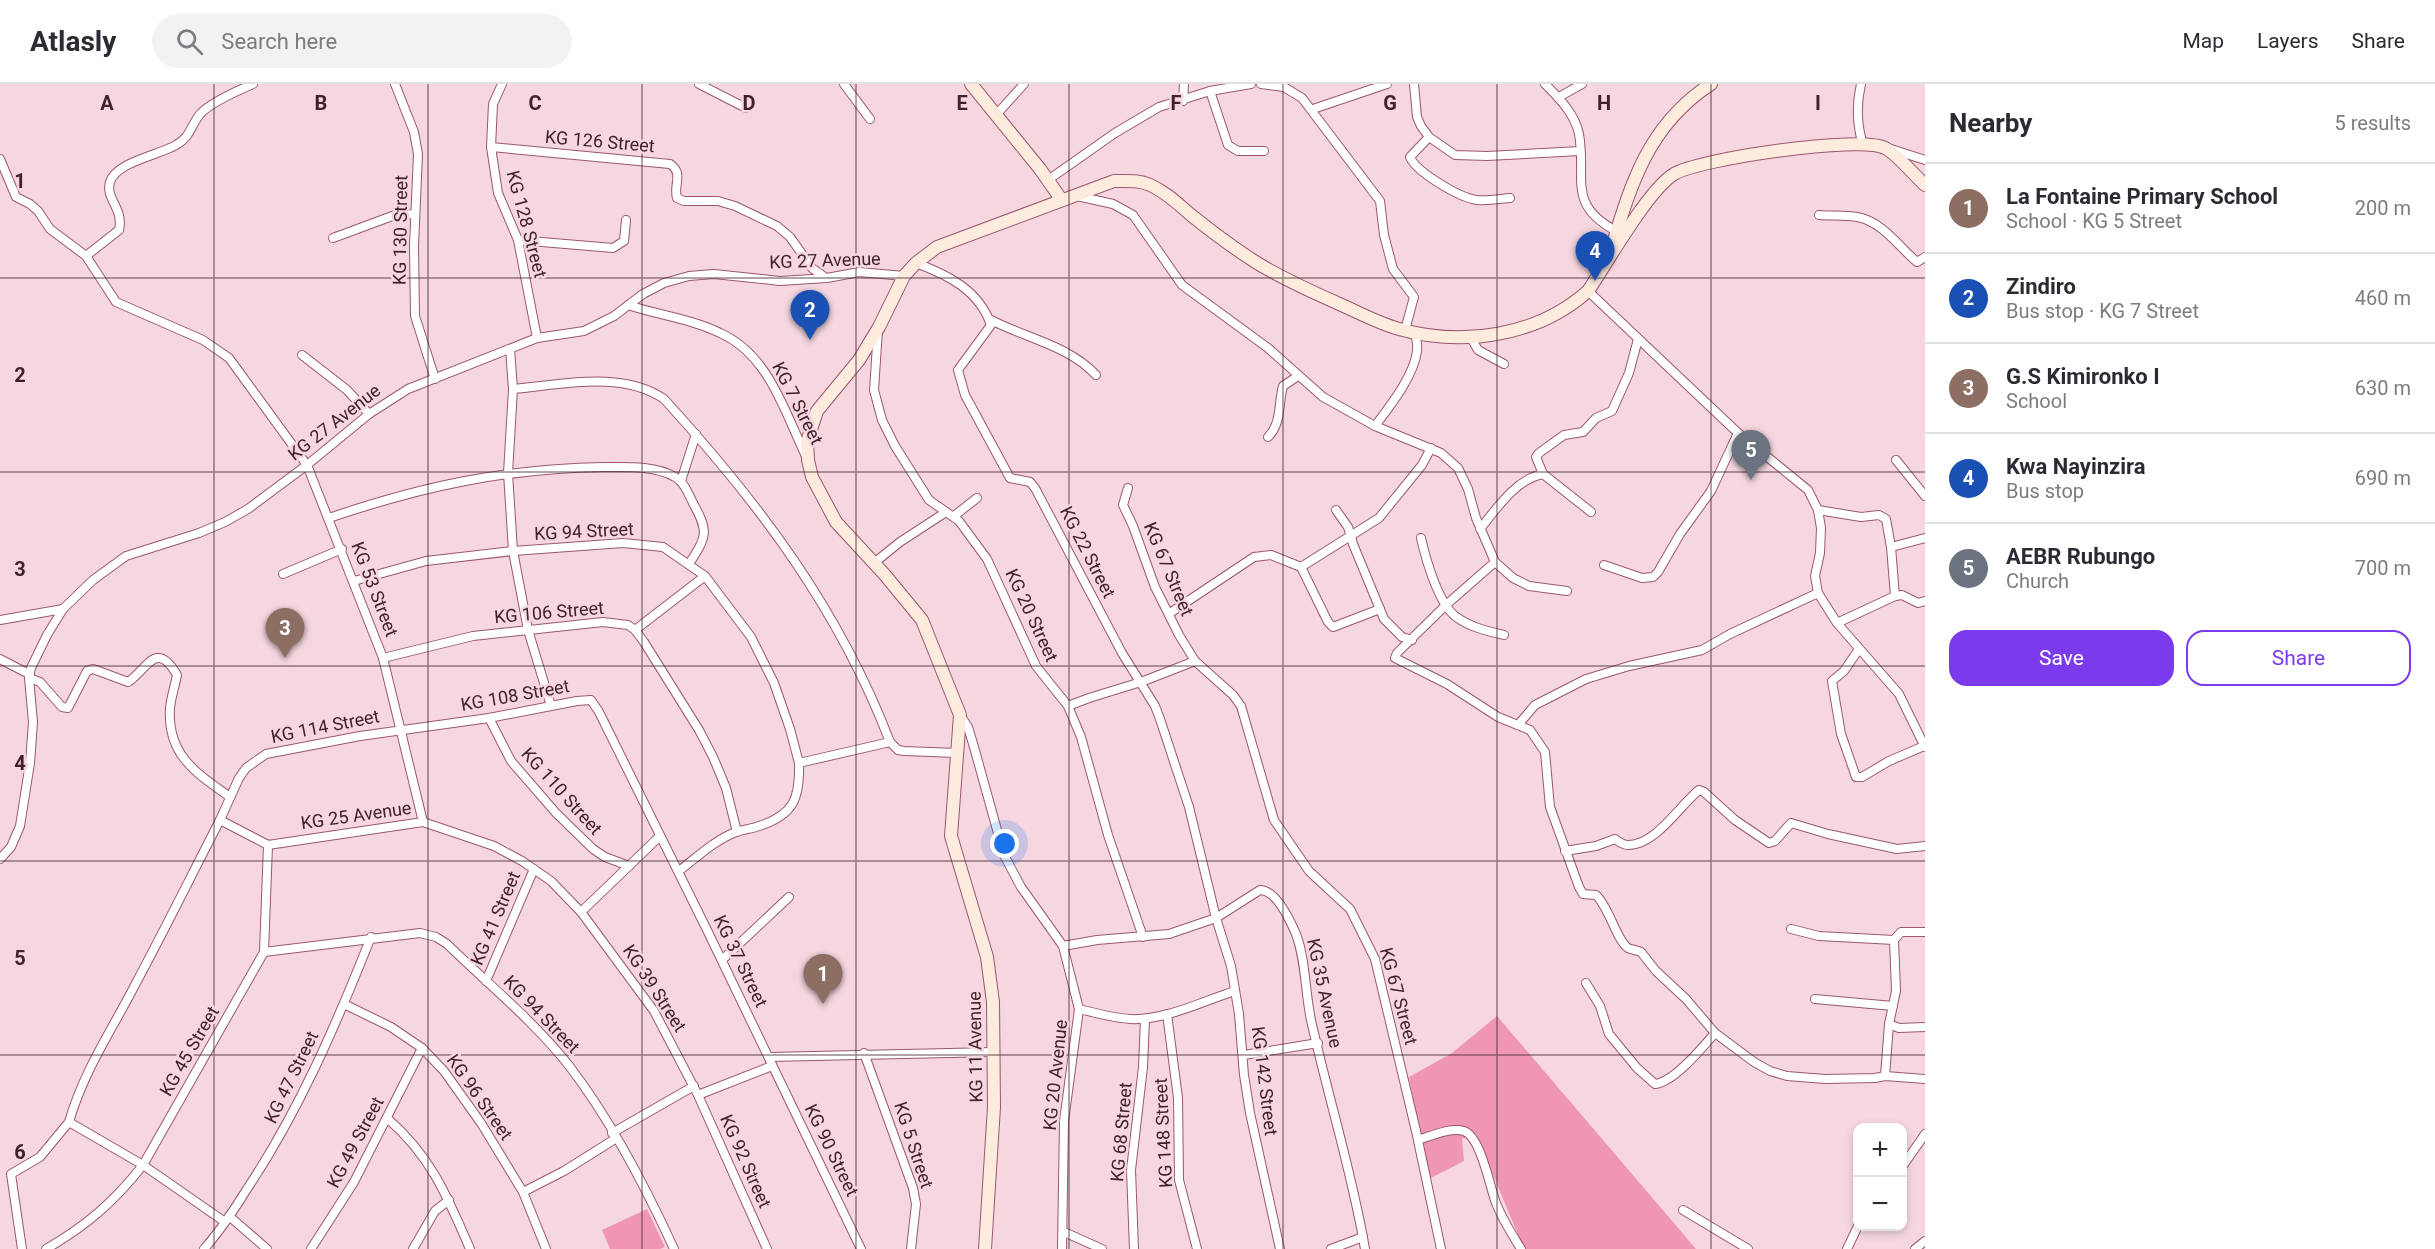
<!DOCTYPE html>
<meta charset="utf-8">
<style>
body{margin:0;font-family:Roboto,sans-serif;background:#f2f2f3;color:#2b2b33}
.controls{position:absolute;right:18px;bottom:18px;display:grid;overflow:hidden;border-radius:12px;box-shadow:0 3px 9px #0003}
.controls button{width:54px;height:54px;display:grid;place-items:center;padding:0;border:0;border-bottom:2px solid #e1e1e2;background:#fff;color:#2b2b33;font:30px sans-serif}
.you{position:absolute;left:1005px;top:760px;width:21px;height:21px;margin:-15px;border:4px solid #fff;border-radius:50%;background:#1a73e8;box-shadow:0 0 0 9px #1a73e833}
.badge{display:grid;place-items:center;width:39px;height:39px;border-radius:50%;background:#7c3aed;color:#fff;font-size:20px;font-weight:700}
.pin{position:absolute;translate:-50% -50px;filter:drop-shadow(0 2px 3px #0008)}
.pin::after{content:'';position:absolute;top:32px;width:21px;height:18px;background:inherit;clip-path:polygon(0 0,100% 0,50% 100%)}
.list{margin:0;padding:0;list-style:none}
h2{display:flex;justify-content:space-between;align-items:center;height:78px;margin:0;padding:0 24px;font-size:26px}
h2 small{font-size:20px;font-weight:400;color:#7c7c81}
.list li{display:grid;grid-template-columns:39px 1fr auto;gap:18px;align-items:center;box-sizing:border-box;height:90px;padding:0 24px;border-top:2px solid #e1e1e2}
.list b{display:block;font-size:22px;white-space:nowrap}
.list p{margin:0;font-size:20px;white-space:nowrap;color:#7c7c81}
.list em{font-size:20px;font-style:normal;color:#7c7c81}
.actions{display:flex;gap:12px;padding:18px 24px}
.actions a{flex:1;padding:14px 0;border:2px solid #7c3aed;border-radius:18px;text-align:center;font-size:21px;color:#7c3aed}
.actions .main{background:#7c3aed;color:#fff}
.icon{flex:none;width:33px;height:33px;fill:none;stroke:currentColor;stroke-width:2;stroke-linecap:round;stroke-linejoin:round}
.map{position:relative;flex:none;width:1925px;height:1165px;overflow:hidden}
header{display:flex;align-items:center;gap:36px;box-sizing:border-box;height:84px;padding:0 30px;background:#fff;border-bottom:2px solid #e1e1e2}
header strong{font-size:28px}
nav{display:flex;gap:33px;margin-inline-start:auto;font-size:21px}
.search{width:420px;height:54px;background:#f2f2f3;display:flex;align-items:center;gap:15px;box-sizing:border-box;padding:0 21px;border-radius:33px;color:#7c7c81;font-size:22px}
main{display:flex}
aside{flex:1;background:#fff}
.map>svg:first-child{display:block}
.green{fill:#ef96b5}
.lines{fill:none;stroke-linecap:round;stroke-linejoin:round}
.street-casing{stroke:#9b5770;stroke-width:10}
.secondary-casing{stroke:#9b5770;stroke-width:14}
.street{stroke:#fff;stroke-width:8}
.secondary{stroke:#fdebde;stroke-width:12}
.grid{fill:none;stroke:#3f222c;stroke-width:1.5;stroke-opacity:0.55}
.labels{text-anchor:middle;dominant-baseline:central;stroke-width:5;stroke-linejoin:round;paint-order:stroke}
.street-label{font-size:18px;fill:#3f222c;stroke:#f6d7e0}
.grid-label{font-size:20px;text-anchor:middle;font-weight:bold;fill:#3f222c;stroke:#f6d7e0;stroke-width:5;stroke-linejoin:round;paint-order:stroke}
</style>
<header>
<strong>Atlasly</strong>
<div class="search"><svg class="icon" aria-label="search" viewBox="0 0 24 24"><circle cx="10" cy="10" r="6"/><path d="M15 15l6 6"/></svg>Search here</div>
<nav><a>Map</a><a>Layers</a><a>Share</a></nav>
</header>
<main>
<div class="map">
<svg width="1925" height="1165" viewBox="0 0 1925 1165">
<rect width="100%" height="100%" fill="#f6d7e0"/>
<g class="green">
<polygon points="1497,932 1696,1165 1524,1165 1476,1050 1462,1055 1464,1077 1429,1095 1409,993 1452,969"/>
<polygon points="647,1125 665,1163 660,1165 610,1165 602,1146"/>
</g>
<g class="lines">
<defs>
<g id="street">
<polyline points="395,0 414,48 418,70 414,162 415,232 435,295"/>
<polyline points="502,0 493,20 491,63 498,109 518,156 537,254"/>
<polyline points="699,0 746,24"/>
<polyline points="844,0 870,35"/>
<polyline points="1261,0 1284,3 1302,14 1380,117 1384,151 1393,185 1414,213 1405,246"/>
<polyline points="1414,0 1417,33 1421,42 1429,53 1455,71 1487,72 1580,67"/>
<path d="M1545,0C1559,14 1575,30 1579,50C1587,95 1566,120 1616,147"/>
<path d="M1861,0C1856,22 1857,40 1863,62"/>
<polyline points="1210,7 1228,61 1238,67 1264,67"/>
<polyline points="1559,13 1582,0"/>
<polyline points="1183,17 1184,0"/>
<polyline points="1313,25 1387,0"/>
<polyline points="996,31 1024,0"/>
<path d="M1429,53L1410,73C1416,88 1460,114 1477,116C1488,117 1499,115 1510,114"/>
<path d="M491,63L670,80C684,89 673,101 677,114L684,117H718L735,122L777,142L790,153L812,184L826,194"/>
<polyline points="1891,65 1925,76"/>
<polyline points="0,75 16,113 30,120 38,127 50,145 86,172 116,218 203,256 229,274 307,381 383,574 423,738"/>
<polyline points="1048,96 1115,49 1159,23 1210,7 1251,0"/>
<polyline points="1077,112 1113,120 1133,131 1182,201 1268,264 1323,313 1375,342 1441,369 1458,384 1468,405 1476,434 1495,478 1513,494 1529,502 1567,507"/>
<path d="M1819,131C1832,132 1845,131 1857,133C1882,137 1899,163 1917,178L1925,173"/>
<polyline points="333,154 395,131 415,130"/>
<polyline points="518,156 613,164 624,157 626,136"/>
<path d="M86,172L119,146C124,124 105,115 110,98C116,78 159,71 176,61C191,53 191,40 201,29C212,18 239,6 253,0"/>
<path d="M916,179C948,191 979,206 991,241L958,286L965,311L1010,394L1030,398L1035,404L1122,569L1155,622L1160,635L1189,723L1216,834L1231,882L1239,930L1244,991L1250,1029L1280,1165"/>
<polyline points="1588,207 1738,349 1808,406 1818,426 1821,444 1820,469 1815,492 1818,509 1837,539 1899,610 1925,663"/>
<path d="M628,221C658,231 692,235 720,249C768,270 784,326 805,370"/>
<path d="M989,235C1025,254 1068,261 1096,291"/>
<polyline points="878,246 874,306 882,336 895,362 929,416 959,437 987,475 1036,582 1068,622 1081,653 1108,751 1143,853"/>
<polyline points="1470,252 1478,266 1504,280"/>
<polyline points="510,265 513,305 508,389 513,467 528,546 551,622"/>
<polyline points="302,271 347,306 369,330"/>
<path d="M513,305C561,301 622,286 664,315C759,419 839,525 890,658"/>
<path d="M1375,342C1390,322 1414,292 1417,267C1418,261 1416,254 1415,248"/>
<path d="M1268,353C1282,339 1278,320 1283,302L1298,292"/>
<polyline points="1896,376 1925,412"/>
<polyline points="1543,390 1536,373 1539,369 1564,351 1583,348 1596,334 1612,327 1629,289 1638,255"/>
<polyline points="681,397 696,350"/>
<polyline points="1128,404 1123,421 1133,442 1155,503 1179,551 1195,577 1233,611 1241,622 1274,736 1309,787 1350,825 1375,875 1416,1047 1441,1165"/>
<polyline points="1336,426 1348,443 1353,460 1384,535 1402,553 1412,556"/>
<polyline points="1818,426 1861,433 1879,431 1886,435 1891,463 1895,512"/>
<polyline points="954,432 977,414"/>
<path d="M329,434C423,402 503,385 603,383C625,383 655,381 675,393C684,398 688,409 693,419C709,448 707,452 689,480"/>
<path d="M1480,445C1497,424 1516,395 1543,390L1591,428"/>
<path d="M1421,454C1426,476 1438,518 1455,532C1469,543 1487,547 1504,551"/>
<polyline points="1891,463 1925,454"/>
<path d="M1495,478L1446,521L1397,569L1395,574L1447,600L1498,633L1530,646L1545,668L1550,723L1579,803L1583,810L1596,811C1609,823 1617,857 1628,864C1632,866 1637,866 1641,868L1656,887L1686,915L1715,949L1754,978L1770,987L1787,992L1825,995L1875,994L1885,992L1925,995"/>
<polyline points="874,479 900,458 946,428"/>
<polyline points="1604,481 1642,494 1653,493 1658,488 1680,450 1711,407 1738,349"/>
<polyline points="283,490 342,465"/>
<polyline points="354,497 426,477 513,467 623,459 663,463 705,492 751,553 774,599 790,645 799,679"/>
<polyline points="1380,525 1333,543 1328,538 1301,483 1379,434 1422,381 1431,364"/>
<polyline points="1170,529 1254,473 1271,471 1301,483"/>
<polyline points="0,536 63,525"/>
<polyline points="1837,539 1895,512 1902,511 1918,519 1925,517"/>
<polyline points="635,546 705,492"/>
<polyline points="1859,565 1844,587 1832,597 1841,650 1856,693 1862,693 1889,677 1924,662"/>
<polyline points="383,574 473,552 603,538 628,541 635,546 644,558 699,646 713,673 726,704 737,748"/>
<polyline points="0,575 29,590"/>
<path d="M29,594L40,598L62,623L68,624L87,587L93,585L128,598C146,587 156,554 177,591C175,602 171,613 170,624C167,671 196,689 230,713"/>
<polyline points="1068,622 1089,614 1141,598 1195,577"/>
<polyline points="960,631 968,643 974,663 1004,771 1021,803 1063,862 1079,925 1064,1037 1062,1165"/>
<polyline points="489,634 511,677 556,729 593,765 605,773 629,782"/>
<polyline points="1518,641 1535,621 1586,595 1629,582 1702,566 1730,550 1818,509"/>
<polyline points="220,736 239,694 246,684 266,670 360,652 489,634 577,617 591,616 599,628 708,848 861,1165"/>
<path d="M1565,767L1596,762L1615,755C1619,758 1623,761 1628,761C1655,762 1680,721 1699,706L1704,708L1735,736L1769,759L1775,757L1791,739L1828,750L1897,765L1925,762"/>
<polyline points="0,775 11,763 20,742 30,679 33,638 29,594 31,584 47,551 63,525 93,496 126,472 199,449 225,438 248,425 307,381 369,330 408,305 537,254 584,247 614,232 643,210 664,199 689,192 714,190 780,197 827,194 859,188 904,192"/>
<path d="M679,787C697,773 715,756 736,748C744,745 752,745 759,742C794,731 800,714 799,679L890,658L898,666L904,667L957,669"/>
<polyline points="581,828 660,752"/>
<polyline points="1791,845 1819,852 1894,856"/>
<polyline points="1925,848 1901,848 1894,856 1896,907 1889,940 1899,944 1925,943"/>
<path d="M1063,862L1097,856L1169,850L1216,834L1260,806C1276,806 1290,836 1296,850C1306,877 1305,908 1311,936C1328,1013 1352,1088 1365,1165"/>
<path d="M264,868L420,849L436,853L447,860C487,899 536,939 570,983C609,1034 647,1106 674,1165"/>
<polyline points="722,876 789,813"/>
<polyline points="486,897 534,785"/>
<path d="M1586,899L1600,922L1609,950L1637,984L1655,1000C1674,998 1702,964 1715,949"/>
<polyline points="1815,915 1893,922"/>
<polyline points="344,920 391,943 422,964 444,987 481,1039 523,1108 546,1165"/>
<path d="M1079,925C1096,929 1113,934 1130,935C1164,937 1203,917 1235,907"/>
<polyline points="1167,930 1178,1014 1179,1096 1197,1165"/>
<polyline points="864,969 913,1104 916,1120 911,1165"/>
<polyline points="1244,971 1318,959"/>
<polyline points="769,973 994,968"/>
<polyline points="1885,992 1889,940"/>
<polyline points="698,1011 772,982"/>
<path d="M388,1035C431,1072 448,1114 470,1165"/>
<polyline points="612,1049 694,1002"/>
<path d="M1418,1056C1431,1052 1450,1043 1464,1047C1481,1053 1490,1104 1496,1119C1502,1135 1512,1150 1521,1165"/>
<polyline points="1902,1083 1925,1050"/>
<polyline points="523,1108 564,1087 615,1055"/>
<polyline points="1683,1126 1748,1165"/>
<polyline points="229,1132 267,1165"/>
<path d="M225,1138L143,1081L69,1038C84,986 112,946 136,899C165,845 192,790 220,736L268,761L423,738L494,762L522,777L551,797L581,828L654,927L698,1011L767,1165"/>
<polyline points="1064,1148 1102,1165"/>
<polyline points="22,1165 11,1090 40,1073 69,1038"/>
<path d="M46,1165C86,1142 114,1118 143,1081L264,868L268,761"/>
<path d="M204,1165C220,1147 234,1126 247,1105C299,1027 336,941 371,853"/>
<polyline points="311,1165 354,1098 422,964"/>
<polyline points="413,1165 435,1127 449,1116"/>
<polyline points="1134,1165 1131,1086 1143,983 1145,935"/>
<polyline points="1331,1165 1363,1153"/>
<polyline points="1847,1165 1858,1142"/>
<polyline points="1915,1165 1925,1157"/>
</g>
<g id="secondary">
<polyline points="971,0 1040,85 1061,115"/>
<path d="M1611,166C1631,99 1649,40 1711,0"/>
<path d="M985,1165L994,1023L993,918L987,873L951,752L960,631L922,536L885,491L836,438L812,393L808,376L807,358L817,327L859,276L879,243L904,192L916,179L937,163L1114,97C1127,97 1139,96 1150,101C1166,108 1178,120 1191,131C1211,147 1232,163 1254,177C1279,193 1308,206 1335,218C1356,227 1377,239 1399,245C1463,263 1538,252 1588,207C1607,179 1648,106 1674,90C1698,75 1861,51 1885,64C1896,69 1915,92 1925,101"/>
</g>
</defs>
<use href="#street" class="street-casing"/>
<use href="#secondary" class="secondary-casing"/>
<use href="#street" class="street"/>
<use href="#secondary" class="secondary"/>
</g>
<path class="grid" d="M214,0V1165M428,0V1165M642,0V1165M856,0V1165M1069,0V1165M1283,0V1165M1497,0V1165M1711,0V1165M0,194H1925M0,388H1925M0,582H1925M0,777H1925M0,971H1925"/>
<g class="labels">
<g class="street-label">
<text transform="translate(600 57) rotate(5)">KG 126 Street</text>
<text transform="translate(527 140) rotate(75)">KG 128 Street</text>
<text transform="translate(400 146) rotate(-89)">KG 130 Street</text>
<text transform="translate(825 176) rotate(-2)">KG 27 Avenue</text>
<text transform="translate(798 319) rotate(63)">KG 7 Street</text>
<text transform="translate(334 338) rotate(-38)">KG 27 Avenue</text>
<text transform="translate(584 447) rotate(-3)">KG 94 Street</text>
<text transform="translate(1088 468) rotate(63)">KG 22 Street</text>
<text transform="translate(1169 485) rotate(67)">KG 67 Street</text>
<text transform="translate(375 505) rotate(69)">KG 53 Street</text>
<text transform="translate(549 528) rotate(-5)">KG 106 Street</text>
<text transform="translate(1032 531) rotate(65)">KG 20 Street</text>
<text transform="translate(515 611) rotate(-10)">KG 108 Street</text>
<text transform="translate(325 642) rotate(-11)">KG 114 Street</text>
<text transform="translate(562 707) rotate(48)">KG 110 Street</text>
<text transform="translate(356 731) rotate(-8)">KG 25 Avenue</text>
<text transform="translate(495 834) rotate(-67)">KG 41 Street</text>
<text transform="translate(741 877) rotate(64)">KG 37 Street</text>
<text transform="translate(655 904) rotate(57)">KG 39 Street</text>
<text transform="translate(1325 909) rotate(78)">KG 35 Avenue</text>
<text transform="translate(1399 912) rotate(75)">KG 67 Street</text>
<text transform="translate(542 930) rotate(46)">KG 94 Street</text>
<text transform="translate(975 963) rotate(-91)">KG 11 Avenue</text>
<text transform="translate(189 967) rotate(-60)">KG 45 Street</text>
<text transform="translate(1055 991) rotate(-84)">KG 20 Avenue</text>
<text transform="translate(291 993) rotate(-64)">KG 47 Street</text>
<text transform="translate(1265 997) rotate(83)">KG 142 Street</text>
<text transform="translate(480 1013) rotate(55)">KG 96 Street</text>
<text transform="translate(1121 1048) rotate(-85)">KG 68 Street</text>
<text transform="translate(1163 1049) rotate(-93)">KG 148 Street</text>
<text transform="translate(355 1058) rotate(-62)">KG 49 Street</text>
<text transform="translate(914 1061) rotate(72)">KG 5 Street</text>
<text transform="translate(832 1066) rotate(64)">KG 90 Street</text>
<text transform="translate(746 1077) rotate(66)">KG 92 Street</text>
</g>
</g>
<g class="grid-label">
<text x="107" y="26">A</text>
<text x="321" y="26">B</text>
<text x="535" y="26">C</text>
<text x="749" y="26">D</text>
<text x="962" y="26">E</text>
<text x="1176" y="26">F</text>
<text x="1390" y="26">G</text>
<text x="1604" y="26">H</text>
<text x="1818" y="26">I</text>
<text x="20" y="104">1</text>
<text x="20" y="298">2</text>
<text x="20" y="492">3</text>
<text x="20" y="686">4</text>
<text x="20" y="881">5</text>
<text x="20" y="1075">6</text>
</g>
</svg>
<div class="controls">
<button>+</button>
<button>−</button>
</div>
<div class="you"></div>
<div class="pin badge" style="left:823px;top:920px;background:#8d6e63">1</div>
<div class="pin badge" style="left:810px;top:256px;background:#1a4fb4">2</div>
<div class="pin badge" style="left:285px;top:574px;background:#8d6e63">3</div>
<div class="pin badge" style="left:1595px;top:197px;background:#1a4fb4">4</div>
<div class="pin badge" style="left:1751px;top:396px;background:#6b7280">5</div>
</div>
<aside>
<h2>Nearby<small>5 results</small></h2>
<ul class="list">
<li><span class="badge" style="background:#8d6e63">1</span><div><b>La Fontaine Primary School</b><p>School · KG 5 Street</p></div><em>200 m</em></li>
<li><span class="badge" style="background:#1a4fb4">2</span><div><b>Zindiro</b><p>Bus stop · KG 7 Street</p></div><em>460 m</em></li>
<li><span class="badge" style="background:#8d6e63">3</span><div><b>G.S Kimironko I</b><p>School</p></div><em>630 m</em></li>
<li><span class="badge" style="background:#1a4fb4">4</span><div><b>Kwa Nayinzira</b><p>Bus stop</p></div><em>690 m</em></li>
<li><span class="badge" style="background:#6b7280">5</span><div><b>AEBR Rubungo</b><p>Church</p></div><em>700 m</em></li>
</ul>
<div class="actions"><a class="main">Save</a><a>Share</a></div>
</aside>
</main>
